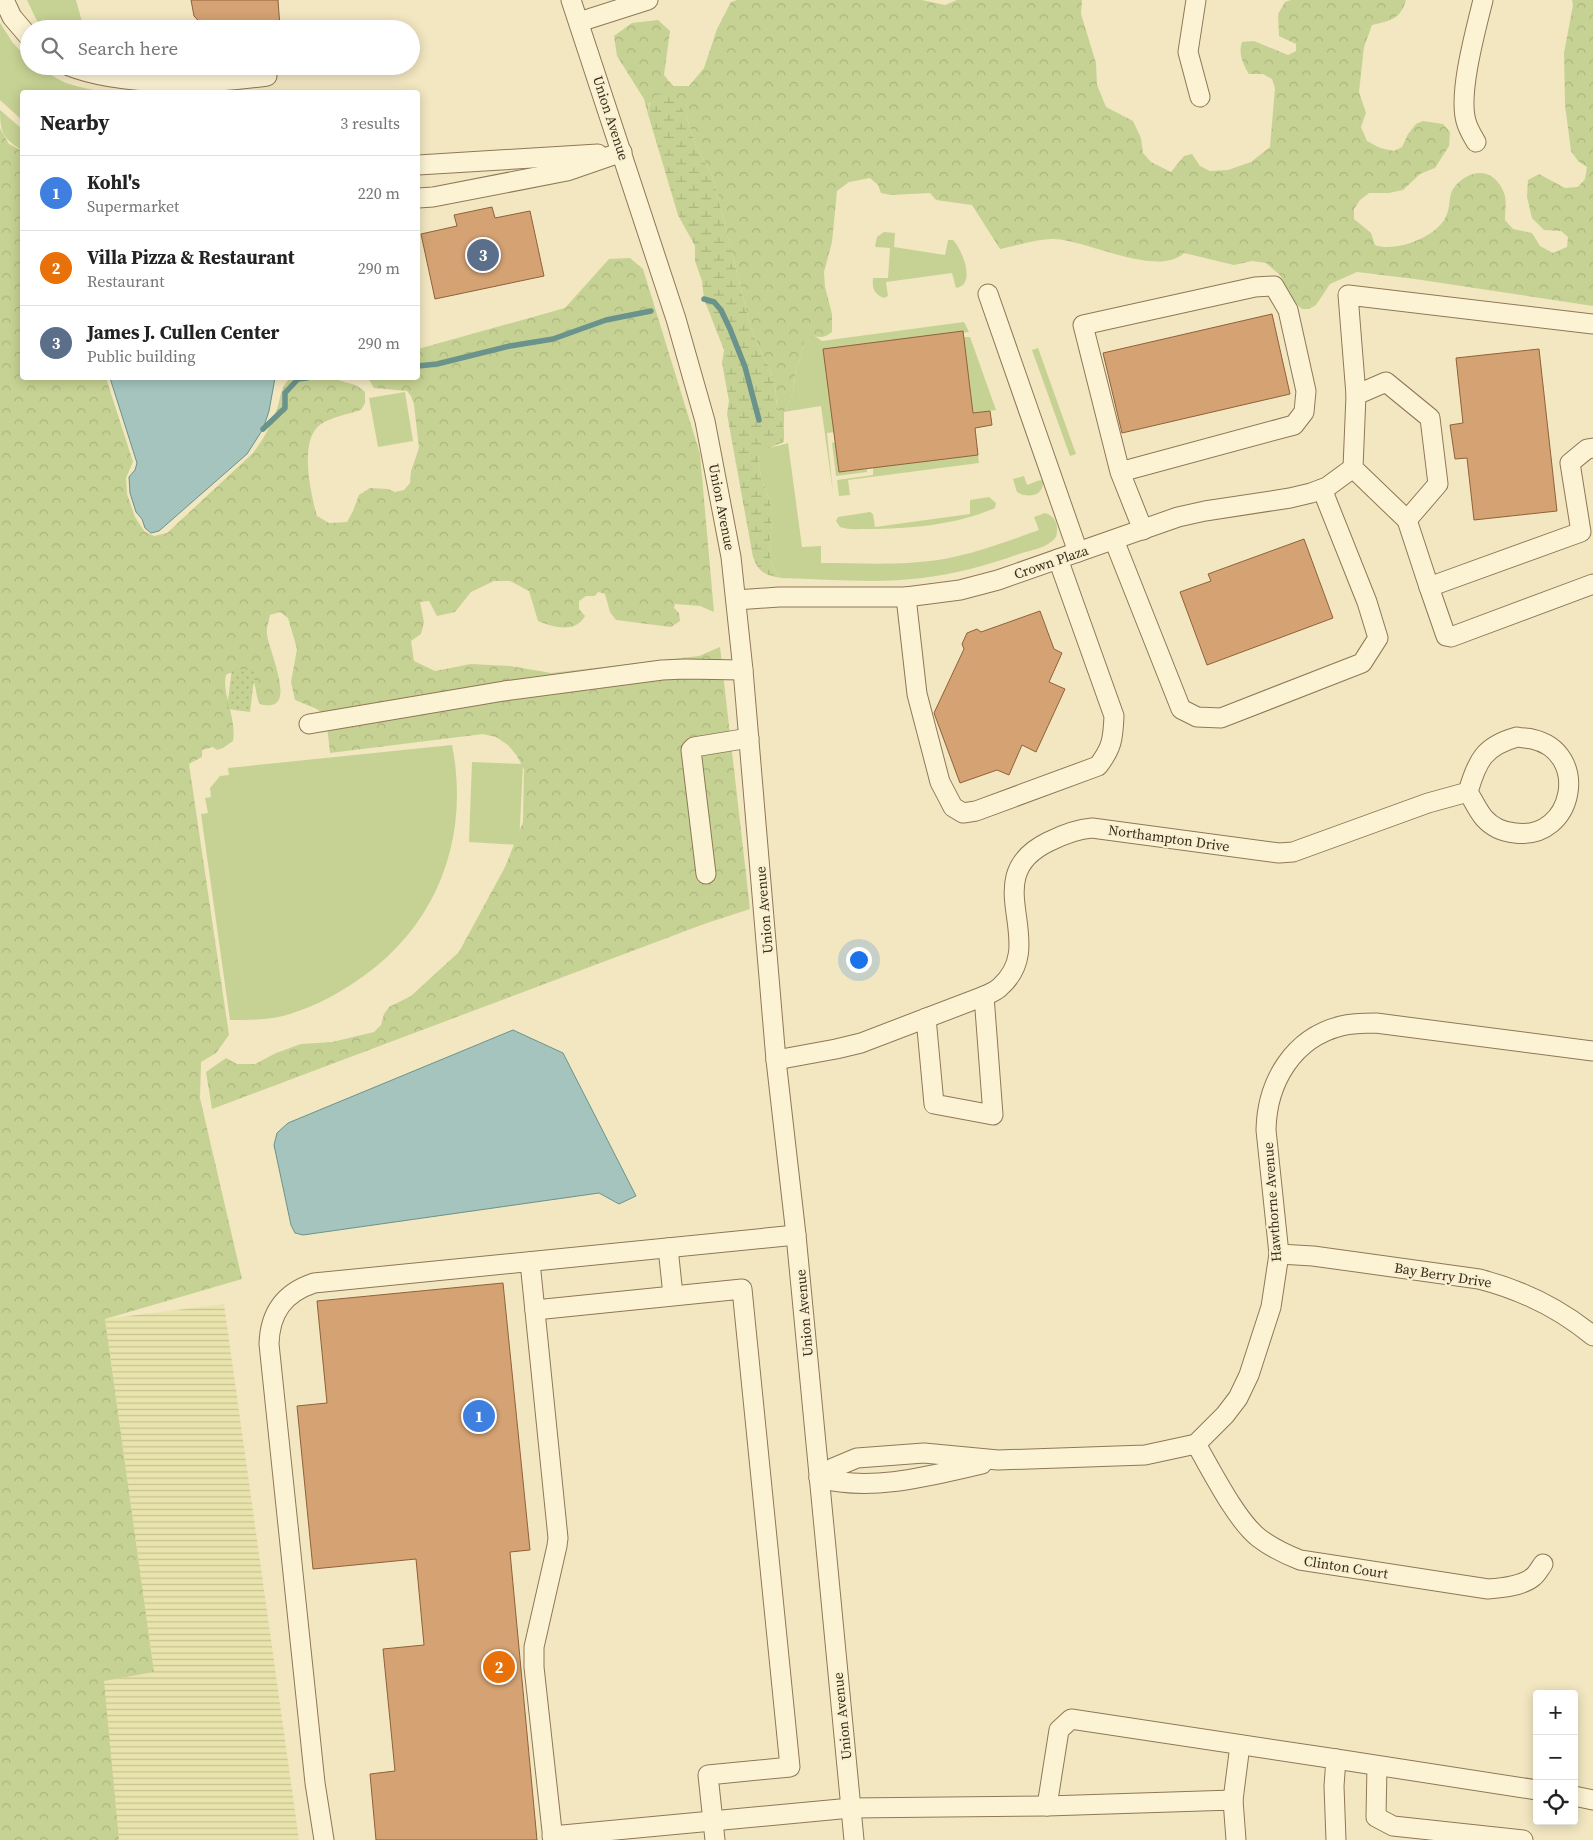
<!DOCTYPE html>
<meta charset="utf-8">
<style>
body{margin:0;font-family:"Source Serif 4",serif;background:#f6f6f6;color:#222}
.controls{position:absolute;right:15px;bottom:15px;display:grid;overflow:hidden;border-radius:5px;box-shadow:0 2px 12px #0003}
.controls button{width:45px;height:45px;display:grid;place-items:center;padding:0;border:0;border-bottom:1px solid #e0e0e0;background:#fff;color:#222;font:25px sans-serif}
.you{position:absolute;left:858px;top:959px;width:18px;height:18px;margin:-12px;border:4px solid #fff;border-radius:50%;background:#1a73e8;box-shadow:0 0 0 8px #1a73e833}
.badge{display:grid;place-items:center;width:32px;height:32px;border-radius:50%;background:#a32820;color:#fff;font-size:16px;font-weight:700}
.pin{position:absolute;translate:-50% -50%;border:2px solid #fff;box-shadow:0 1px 5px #0006}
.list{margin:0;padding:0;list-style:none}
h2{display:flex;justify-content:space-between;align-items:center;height:65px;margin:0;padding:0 20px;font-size:21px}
h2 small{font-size:16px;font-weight:400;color:#767676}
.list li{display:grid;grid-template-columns:32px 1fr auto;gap:15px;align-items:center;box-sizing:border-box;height:75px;padding:0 20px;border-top:1px solid #e0e0e0}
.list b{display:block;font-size:19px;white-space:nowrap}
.list p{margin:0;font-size:16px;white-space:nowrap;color:#767676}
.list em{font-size:16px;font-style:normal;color:#767676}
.icon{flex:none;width:28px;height:28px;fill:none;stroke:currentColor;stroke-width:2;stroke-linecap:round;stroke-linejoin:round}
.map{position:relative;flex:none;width:1593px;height:1840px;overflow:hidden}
.search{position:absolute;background:#fff;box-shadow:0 2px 12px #0003;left:20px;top:20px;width:400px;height:55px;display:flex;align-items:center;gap:12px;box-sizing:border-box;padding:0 18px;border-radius:28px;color:#767676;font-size:19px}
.panel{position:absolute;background:#fff;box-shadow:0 2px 12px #0003;left:20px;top:90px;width:400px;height:290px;border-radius:5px}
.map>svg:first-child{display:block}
.farmland{fill:url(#farmland-rules)}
.green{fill:#c6d293}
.forest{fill:url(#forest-crowns)}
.wetland{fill:url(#wetland-marsh)}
.park{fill:url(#park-dots)}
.water{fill:#a4c4bd;stroke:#6a938c}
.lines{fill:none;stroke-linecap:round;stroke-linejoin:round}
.stream{stroke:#6a938c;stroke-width:5.5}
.building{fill:#d4a273;stroke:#8f623a}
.minor-casing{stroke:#8e7856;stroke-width:21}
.minor{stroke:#fcf3d5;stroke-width:19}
.labels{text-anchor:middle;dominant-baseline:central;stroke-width:4.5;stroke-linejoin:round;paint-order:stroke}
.street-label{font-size:14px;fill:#3c2e1c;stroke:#f9f0d1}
</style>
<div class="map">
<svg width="1593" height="1840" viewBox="0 0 1593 1840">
<defs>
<pattern id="farmland-rules" width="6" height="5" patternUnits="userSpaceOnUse" patternTransform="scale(1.25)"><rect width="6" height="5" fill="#e9e3ad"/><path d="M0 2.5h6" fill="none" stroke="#c9c394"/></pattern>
<pattern id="forest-crowns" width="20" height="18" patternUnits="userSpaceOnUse" patternTransform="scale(1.25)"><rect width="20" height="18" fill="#c6d293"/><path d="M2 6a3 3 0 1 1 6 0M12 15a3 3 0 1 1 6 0" fill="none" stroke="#abb57e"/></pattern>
<pattern id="wetland-marsh" width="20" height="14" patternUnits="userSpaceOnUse" patternTransform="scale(1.25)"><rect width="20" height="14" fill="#c6d293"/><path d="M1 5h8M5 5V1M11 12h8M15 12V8" fill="none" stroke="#abb57e"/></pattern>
<pattern id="park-dots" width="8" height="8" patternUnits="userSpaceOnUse" patternTransform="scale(1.25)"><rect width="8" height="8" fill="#c6d293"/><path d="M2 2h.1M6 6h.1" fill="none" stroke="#abb57e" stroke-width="1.8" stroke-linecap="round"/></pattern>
</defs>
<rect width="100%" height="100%" fill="#f2e7c1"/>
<polygon class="farmland" points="224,1304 299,1840 119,1840 103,1681 154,1672 105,1319"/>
<g class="green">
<polygon points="27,0 76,0 84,29 43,29 36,19"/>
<path d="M0,23L13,43L29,60V66C40,66 54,78 66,83C78,87 92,90 105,92H22V120L0,100Z"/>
<path d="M0,110L22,129V150C3,139 0,132 0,110Z"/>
<path d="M884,232L895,233L894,247L945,255L948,240H953C962,249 977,285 956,288L952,273L886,282L888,296L884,298C874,294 872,288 873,278H888L890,248L876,247L875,246L877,237Z"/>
<polygon points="964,322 969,332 823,349 834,432 827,433 833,492 821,406 784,412 793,393 796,368 801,357 803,344 809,332 822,341"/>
<polygon points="963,337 970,337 996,410 973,413"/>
<polygon points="1038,348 1076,454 1070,456 1032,350"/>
<polygon points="405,392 413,441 378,447 369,398"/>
<polygon points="835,442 839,472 867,469 867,472 836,476 832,443"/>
<path d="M788,443L802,547L821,546V563C862,563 904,566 944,559C977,553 1008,541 1039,530L1034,517L1045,513C1056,516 1059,526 1056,537C1048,548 1031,550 1019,554C987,566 955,574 922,578C876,584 827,579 781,578C763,565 773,530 772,511C771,498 754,468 760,455C764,447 780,446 788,443Z"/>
<polygon points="978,455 979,463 848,480 850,495 839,496 837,480 873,475 873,468"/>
<path d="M1024,476L1027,485L1040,480L1043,481C1044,496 1028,499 1017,492L1013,479Z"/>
<path d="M989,497L996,503L995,508C956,525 909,529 867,529C858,529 848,530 840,527L836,521L838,517L870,512L873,514L875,527L970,514V500Z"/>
<path d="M452,745C471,841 435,931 352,984C331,998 308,1009 283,1016C266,1020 248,1020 230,1020L201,814L208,813L205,798L211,797L210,788L220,776L229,775L228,768Z"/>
<polygon points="472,762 523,764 519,845 469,842"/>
</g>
<g class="forest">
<path d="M737,0H922L945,5L957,0H1082L1081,14L1096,63L1097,85L1106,107L1133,121L1141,138L1143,153L1151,162L1171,172L1184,156L1192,154L1200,166L1210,171L1228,170L1251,162L1270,147L1275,88L1272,79L1263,74H1249C1243,64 1238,54 1242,42L1254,41L1288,55L1296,51V44L1279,36L1278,14L1285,2L1291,0H1406C1401,19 1390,21 1372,25L1364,47L1359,92L1366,113L1361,127L1367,141L1380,148L1394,151L1402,147L1408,134L1416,124L1423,121L1443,124L1450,132L1449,146L1435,168L1420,174L1403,190L1389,193H1369L1360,200L1354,209V219L1371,233L1375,245C1396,253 1440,236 1447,214C1451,204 1448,193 1456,185C1473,167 1495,169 1504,193C1507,200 1505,212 1505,220L1513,229L1532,233L1540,246L1553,253L1567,247L1568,237L1561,231L1544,230L1532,218L1527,197L1528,180L1539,174L1565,188L1578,187L1585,179L1587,167L1578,161L1571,151L1565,105L1564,53L1573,5L1572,0H1593V306L1415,279L1357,272L1330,284L1316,305L1309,309H1302L1293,301L1280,275L1266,263L1252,261L1234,265L1184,253C1158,278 1087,240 1054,239C1040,238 1015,246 1000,249L972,205L936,200L930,193L891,195L881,193L878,185L870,178L849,182L837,191L832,242L824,272L825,287L832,314V332C824,339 817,338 809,333L803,344L801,357L796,368L793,393L784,412V430L777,407L775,386L769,367L758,346L750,325L713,177L695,144L686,115L649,103L648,114L644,99L617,56L614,36L632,23L658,20L670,31L664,75L673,86H689L704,68L717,29L731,2Z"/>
<path d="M0,128L9,144L22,151V378H106L133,462L126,478L127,494L135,517L144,531L154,536L167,533L253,453C262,441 270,428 275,414C281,401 279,388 290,378H335C347,385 354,381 365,392V403L361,410C348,414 332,417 321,424C298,439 311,495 317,516L329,523L347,522L353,511L359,495L370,488L388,489L395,492L404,490L410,483L411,471L419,448L414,405L411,396L407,391L374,388L368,378H418V349L565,308L609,259L630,258L643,269L700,454L714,612L700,606L675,604L674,608L679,613L680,621L671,627L616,620L610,612L605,594L598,592L595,596H586L579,601V609L585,616C575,634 553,627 538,621L529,591L510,581H494L471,592L455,612L437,616L429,601L420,602L424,622L421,634L411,641L414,661L435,671L471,664L510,666L551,673L699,656L720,647L750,909L704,924L212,1109L206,1072L226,1058L237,1064H255L276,1053L301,1044L332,1042L374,1032L381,1025L384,1014L389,1007L411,996L459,952L505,867L523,822L524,769L517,756L508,745L496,737L483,734L330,753L326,717L317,709L295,700L291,682L297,649L288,618L280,612L270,615C269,621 266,628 267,634C268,650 301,716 260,704C255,695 257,686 252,678C244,674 234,669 226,675C221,691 237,718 233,741L223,748L217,750L213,747L202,750V757L189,764L229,1035L216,1053L201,1062L200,1098L242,1279L105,1319L154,1672L104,1681L119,1840H0Z"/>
</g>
<path class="wetland" d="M666,91L673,96L686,115L695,144L713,177L750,325L758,346L769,367L775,386L777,407L784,430V442C777,445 764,449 760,455C754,468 771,498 772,511C773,530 763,565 781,578C764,574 759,573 753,557L727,414L729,401L722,363L724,350L704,299L702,281L695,261V246L678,215L648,114C649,101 653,95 666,91Z"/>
<polygon class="park" points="232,668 255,671 250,712 227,709"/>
<g class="water">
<polygon points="110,378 275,378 269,411 263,429 247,454 159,531 151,533 145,528 142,519 136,512 130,493 129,477 135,470 137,463"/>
<polygon points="513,1030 563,1053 636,1196 619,1204 599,1193 303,1235 295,1233 291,1225 274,1145 277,1133 288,1123"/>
</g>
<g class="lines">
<g class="stream">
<polyline points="704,299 714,302 721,310 730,329 745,367 759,420"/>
<polyline points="418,366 437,364 510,346 553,339 606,320 651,311"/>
<polyline points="263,429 285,408 285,393 298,379 307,378"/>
</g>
</g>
<g class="building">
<polygon points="191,0 278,0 280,27 206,29 194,16"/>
<polygon points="492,207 495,218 530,211 544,276 435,299 421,234 457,226 454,215"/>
<polygon points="1272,314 1290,394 1122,433 1103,353"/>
<polygon points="963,331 973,413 990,411 992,425 975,428 978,455 839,472 823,349"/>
<polygon points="1539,349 1557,511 1474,520 1467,458 1455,459 1450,425 1463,423 1456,358"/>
<polygon points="1304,539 1333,618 1207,665 1180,592 1211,581 1208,574"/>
<polygon points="1040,611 1054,649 1062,653 1049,682 1065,689 1036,752 1022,745 1009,775 997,770 960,783 934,713 964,649 962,644 967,633 977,629 981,632"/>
<polygon points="503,1283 530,1550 510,1552 537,1840 376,1840 370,1774 395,1771 383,1649 424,1645 416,1559 313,1569 297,1406 327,1403 317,1301"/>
</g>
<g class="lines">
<defs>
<g id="minor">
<polyline points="4,0 12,17 29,37"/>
<polyline points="571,0 676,319 705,421 731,557 743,670 776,1060 796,1235 854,1840"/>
<polyline points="1196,0 1188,52 1200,97"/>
<polyline points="579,22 648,0"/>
<path d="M69,66C122,87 211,84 267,76"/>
<path d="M1476,142C1472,135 1468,129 1466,121C1458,93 1476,29 1483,0"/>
<polyline points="418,165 598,154"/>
<polyline points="418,198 433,197 567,171 622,152"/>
<polyline points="988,294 1078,552"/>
<polygon points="1386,382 1430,418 1438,484 1407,520 1353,468 1356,395"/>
<polyline points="1356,395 1348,295 1593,324"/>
<polyline points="1120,472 1294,425 1304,412 1306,391 1288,310 1274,286 1255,287 1083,325 1120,472 1143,530"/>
<polyline points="1407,520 1429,587 1581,532 1570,463 1587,449 1593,448"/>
<polyline points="1114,540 1181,709 1197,717 1221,718 1362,663 1378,638 1367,602 1322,489"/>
<polyline points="1429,587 1446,636 1451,637 1593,584"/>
<path d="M906,597L917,694L940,782L953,807L963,813L976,811L1098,766C1112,748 1113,739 1114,716L1058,559"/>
<polyline points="736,600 779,597 906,597 960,590 998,580 1178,517 1205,511 1290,498 1311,493 1327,487 1353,468"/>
<polyline points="309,724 504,691 662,670 685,669 743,670"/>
<path d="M1517,737C1522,738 1528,738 1532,739C1591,752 1574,841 1515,833C1503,832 1492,827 1484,818C1478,811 1473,800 1468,792C1477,761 1484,746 1517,737Z"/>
<polyline points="706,874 691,750 694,747 749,738"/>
<polyline points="926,1018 934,1104 993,1115 984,996"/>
<path d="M776,1060L836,1049L861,1043L984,996C989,994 996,991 1000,987C1051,942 975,878 1048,842C1062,835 1077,829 1092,828L1279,853L1293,852L1428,803L1468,792"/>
<polyline points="668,1248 673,1295"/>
<path d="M1279,1254L1313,1256L1479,1279C1522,1290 1559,1308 1593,1336"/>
<polyline points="530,1262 558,1538 557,1546 534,1647 534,1667 553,1840"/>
<polyline points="535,1310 742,1289 790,1767 708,1775 715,1840"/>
<path d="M1196,1444C1212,1471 1236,1520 1259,1538C1272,1548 1285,1554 1300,1560L1488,1589C1502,1588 1522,1586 1533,1577C1537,1574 1540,1568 1543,1564"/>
<path d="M819,1478L833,1468L857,1458L924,1453L998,1460L1145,1455L1196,1444L1225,1415L1238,1398L1249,1375L1271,1307L1279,1254L1266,1130C1267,1082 1293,1038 1341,1026C1353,1023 1364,1023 1376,1023L1593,1051"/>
<path d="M819,1478C872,1492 930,1476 982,1464"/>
<polyline points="1336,1759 1537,1790"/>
<polyline points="1377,1766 1376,1817 1393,1826 1523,1840"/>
<polyline points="1574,1796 1593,1800"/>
<polyline points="1233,1800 1240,1745"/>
<polyline points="1047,1806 1059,1730 1071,1719 1336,1759 1334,1786 1336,1840"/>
<polyline points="552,1836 851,1808 1047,1806 1233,1800 1236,1840"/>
<path d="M324,1840L315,1783L269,1344C270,1312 284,1293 314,1283L796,1235"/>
</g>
</defs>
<use href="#minor" class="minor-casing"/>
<use href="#minor" class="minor"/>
</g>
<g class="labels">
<g class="street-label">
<text transform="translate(611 118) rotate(72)">Union Avenue</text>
<text transform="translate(722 507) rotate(79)">Union Avenue</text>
<text transform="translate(1051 562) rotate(-19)">Crown Plaza</text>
<text transform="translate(1169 838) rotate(8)">Northampton Drive</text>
<text transform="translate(764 910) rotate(-95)">Union Avenue</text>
<text transform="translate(1272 1202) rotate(-94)">Hawthorne Avenue</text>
<text transform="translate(1443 1275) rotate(9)">Bay Berry Drive</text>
<text transform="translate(804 1313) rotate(-95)">Union Avenue</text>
<text transform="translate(1346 1567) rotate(9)">Clinton Court</text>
<text transform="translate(842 1716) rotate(-96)">Union Avenue</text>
</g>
</g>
</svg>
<div class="controls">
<button>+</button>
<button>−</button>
<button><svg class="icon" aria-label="locate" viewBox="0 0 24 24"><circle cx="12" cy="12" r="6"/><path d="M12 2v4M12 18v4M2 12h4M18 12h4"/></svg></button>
</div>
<div class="you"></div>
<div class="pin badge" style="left:479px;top:1416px;background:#3f7fe0">1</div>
<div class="pin badge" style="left:499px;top:1667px;background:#e8710a">2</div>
<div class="pin badge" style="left:483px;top:255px;background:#5c6f8a">3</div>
<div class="search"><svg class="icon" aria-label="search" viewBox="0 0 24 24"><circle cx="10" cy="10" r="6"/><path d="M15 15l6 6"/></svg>Search here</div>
<section class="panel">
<h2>Nearby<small>3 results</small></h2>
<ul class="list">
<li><span class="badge" style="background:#3f7fe0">1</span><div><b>Kohl's</b><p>Supermarket</p></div><em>220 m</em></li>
<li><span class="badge" style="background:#e8710a">2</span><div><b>Villa Pizza &amp; Restaurant</b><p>Restaurant</p></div><em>290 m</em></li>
<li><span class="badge" style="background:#5c6f8a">3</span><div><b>James J. Cullen Center</b><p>Public building</p></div><em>290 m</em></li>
</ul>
</section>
</div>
